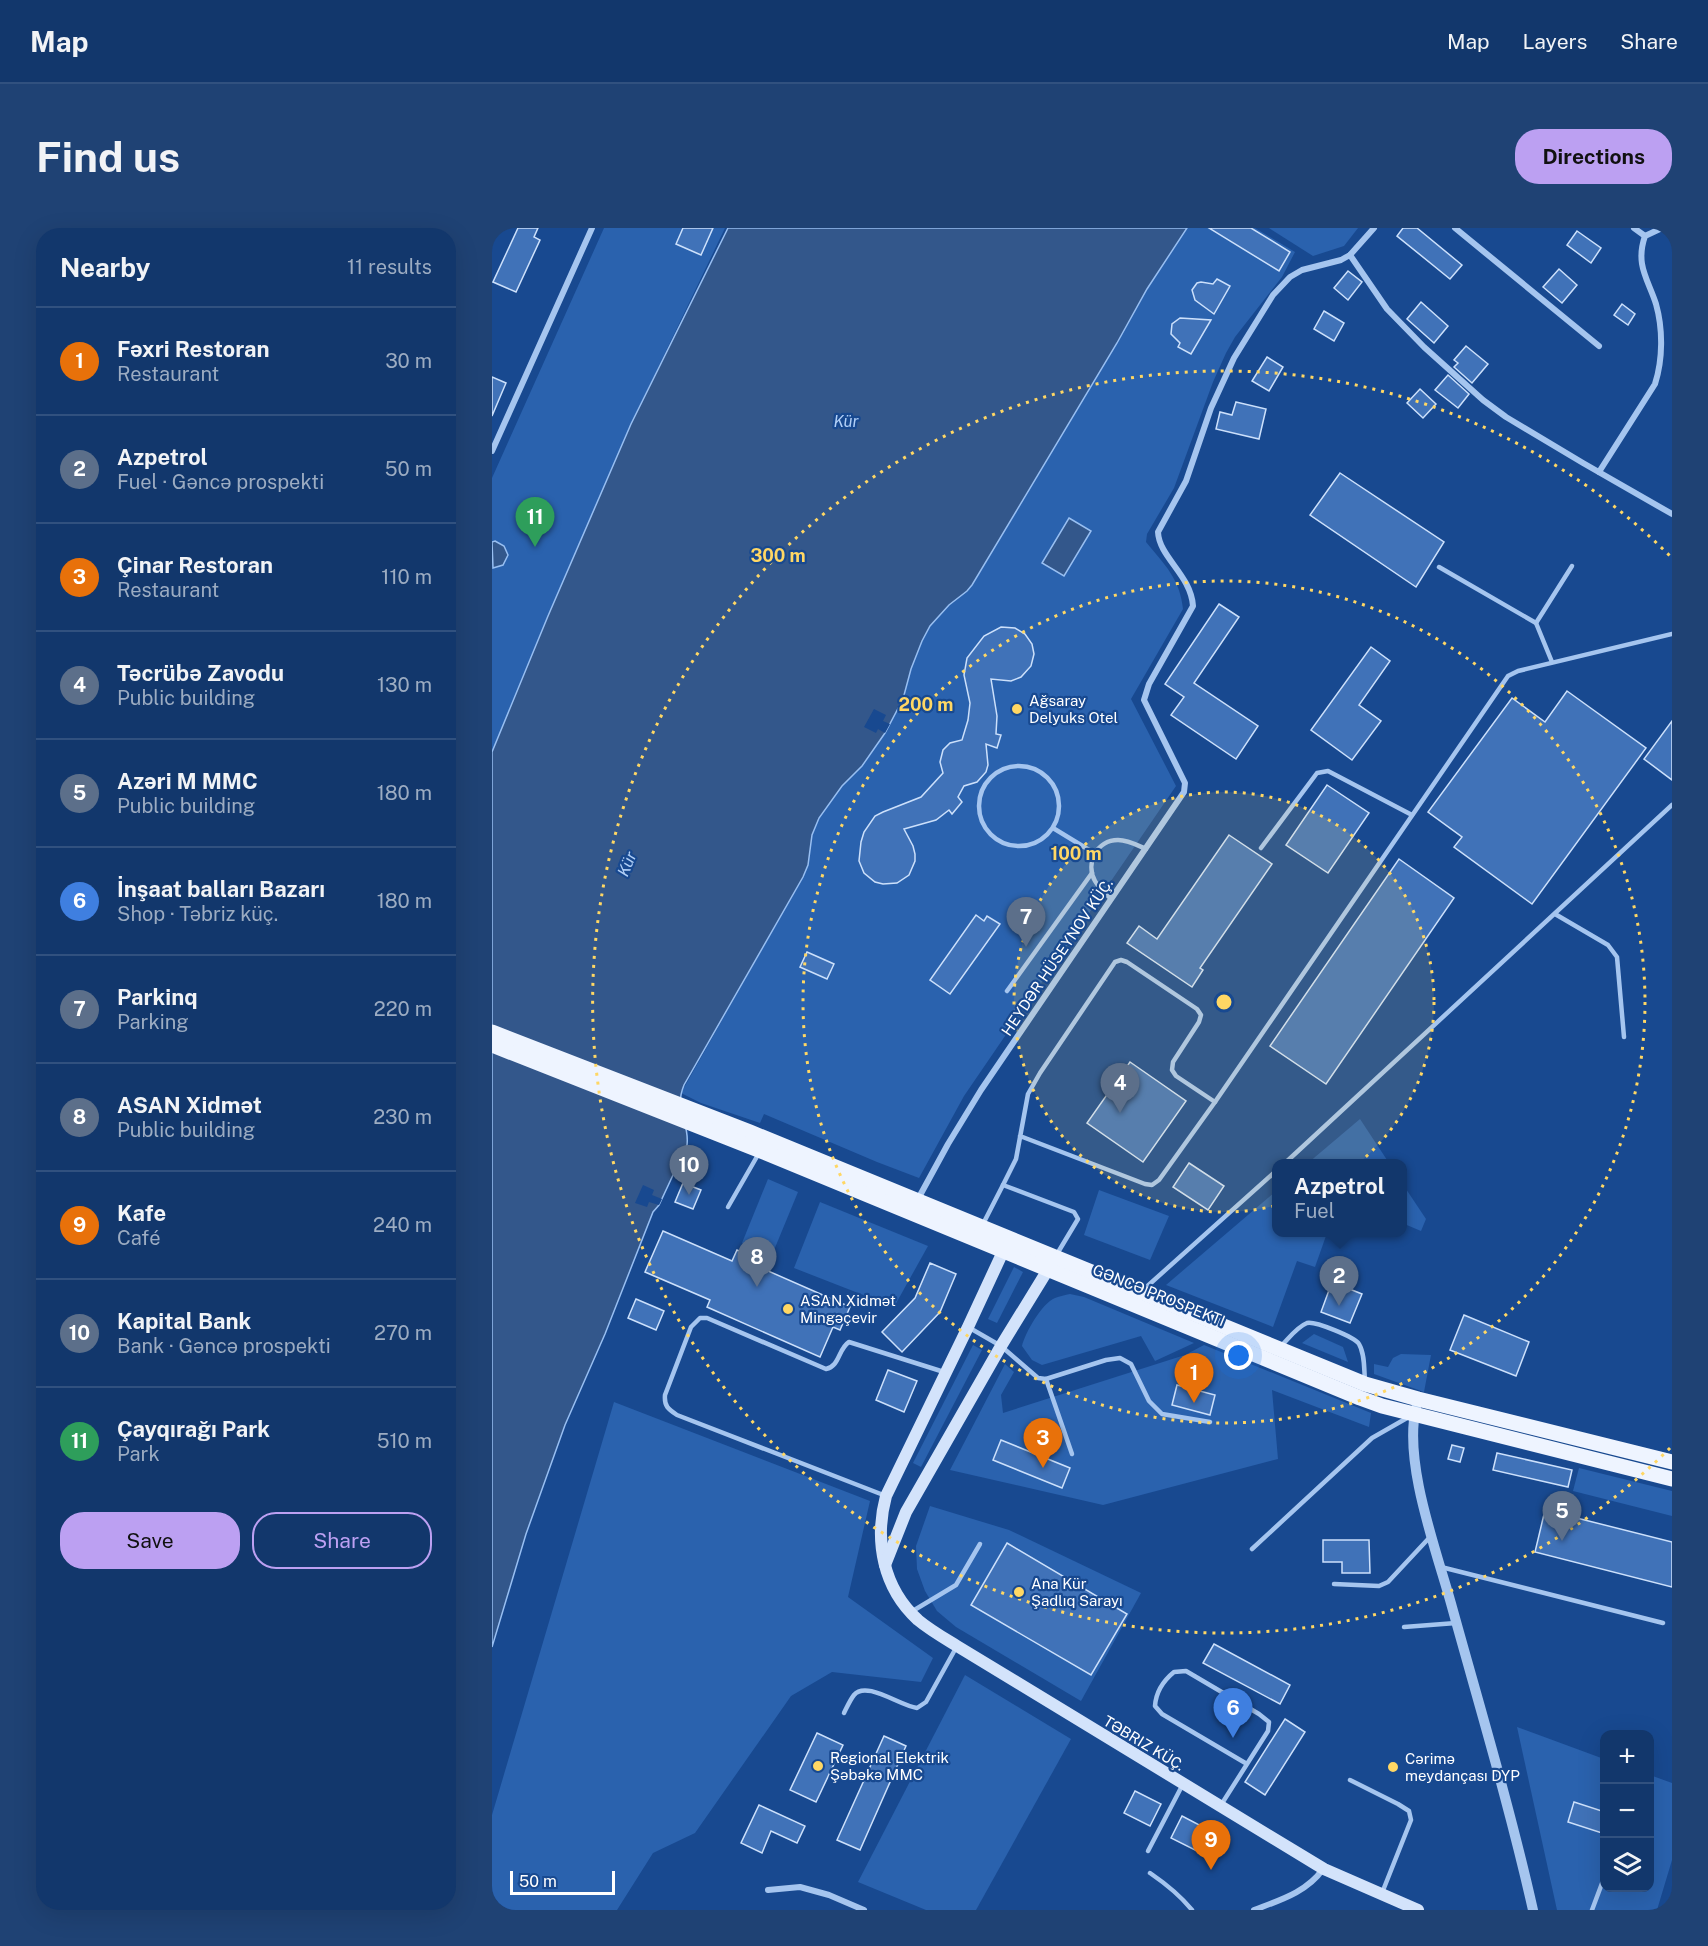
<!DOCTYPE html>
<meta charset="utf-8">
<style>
body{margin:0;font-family:"Public Sans",sans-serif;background:#1f4274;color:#f1f3f6}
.controls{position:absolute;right:18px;bottom:18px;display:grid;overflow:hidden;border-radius:12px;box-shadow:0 6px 24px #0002}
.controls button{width:54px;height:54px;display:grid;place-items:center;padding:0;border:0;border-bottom:2px solid #31517f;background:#12376c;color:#f1f3f6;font:30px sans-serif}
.scale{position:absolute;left:18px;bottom:15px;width:105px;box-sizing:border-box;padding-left:6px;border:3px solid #fff;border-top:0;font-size:16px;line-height:21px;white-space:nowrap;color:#fff;-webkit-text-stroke:4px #184990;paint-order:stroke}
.you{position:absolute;left:747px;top:1128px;width:21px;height:21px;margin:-15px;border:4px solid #fff;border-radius:50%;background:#1a73e8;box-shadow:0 0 0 9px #1a73e833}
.badge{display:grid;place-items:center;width:39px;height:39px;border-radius:50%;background:#bca0f2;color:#fff;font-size:20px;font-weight:700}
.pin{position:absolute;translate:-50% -50px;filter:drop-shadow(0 2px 3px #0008)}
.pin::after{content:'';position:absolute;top:32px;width:21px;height:18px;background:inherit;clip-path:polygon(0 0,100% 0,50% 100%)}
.popup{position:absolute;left:780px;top:931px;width:135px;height:78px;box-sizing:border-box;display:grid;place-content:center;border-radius:12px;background:#12376c;filter:drop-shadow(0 2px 4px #0005);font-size:20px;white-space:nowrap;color:#9cacc2}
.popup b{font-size:22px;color:#f1f3f6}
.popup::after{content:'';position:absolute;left:50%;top:100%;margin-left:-12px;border:12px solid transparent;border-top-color:#12376c}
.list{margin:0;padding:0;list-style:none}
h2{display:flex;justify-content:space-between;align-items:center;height:78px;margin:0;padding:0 24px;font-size:26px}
h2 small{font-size:20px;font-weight:400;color:#9cacc2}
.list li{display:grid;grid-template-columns:39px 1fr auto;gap:18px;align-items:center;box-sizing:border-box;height:108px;padding:0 24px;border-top:2px solid #31517f}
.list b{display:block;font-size:22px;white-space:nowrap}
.list p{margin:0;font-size:20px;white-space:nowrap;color:#9cacc2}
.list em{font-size:20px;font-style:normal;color:#9cacc2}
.actions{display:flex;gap:12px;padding:18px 24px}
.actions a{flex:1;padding:14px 0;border:2px solid #bca0f2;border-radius:24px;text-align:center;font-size:21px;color:#bca0f2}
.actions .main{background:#bca0f2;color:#111}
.icon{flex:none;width:33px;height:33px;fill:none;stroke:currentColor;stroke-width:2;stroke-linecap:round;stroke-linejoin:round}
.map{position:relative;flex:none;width:1180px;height:1682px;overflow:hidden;border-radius:24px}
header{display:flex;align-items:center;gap:36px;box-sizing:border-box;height:84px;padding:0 30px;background:#12376c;border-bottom:2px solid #31517f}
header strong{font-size:28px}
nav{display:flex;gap:33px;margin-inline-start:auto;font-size:21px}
.intro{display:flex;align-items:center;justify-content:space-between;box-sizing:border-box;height:144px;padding:0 36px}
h1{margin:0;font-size:42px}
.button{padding:15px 27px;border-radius:24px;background:#bca0f2;color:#111;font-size:21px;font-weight:700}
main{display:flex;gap:36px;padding:0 36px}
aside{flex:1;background:#12376c;border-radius:24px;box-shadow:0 6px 24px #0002}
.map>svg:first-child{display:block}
.green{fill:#2a62ae}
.water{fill:#33578b;stroke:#98bff2;stroke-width:1.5}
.pier{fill:#184990}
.building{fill:#4072b8;stroke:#cce0fb;stroke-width:1.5}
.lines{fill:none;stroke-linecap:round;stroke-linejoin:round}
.service{stroke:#a5c5ef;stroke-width:4.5}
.minor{stroke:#a5c5ef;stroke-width:6}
.tertiary{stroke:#a5c5ef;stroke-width:10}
.secondary{stroke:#d3e3fb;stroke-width:12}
.primary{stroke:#eef4ff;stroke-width:15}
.ring{fill:none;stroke:#ffd764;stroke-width:3;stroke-dasharray:3 6}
.poi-dot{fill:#ffd764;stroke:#184990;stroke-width:2}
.labels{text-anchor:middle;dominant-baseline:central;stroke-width:4.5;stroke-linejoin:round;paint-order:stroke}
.poi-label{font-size:15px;fill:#fff;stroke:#184990;text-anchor:start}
.street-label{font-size:15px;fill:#fff;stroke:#184990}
.water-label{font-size:16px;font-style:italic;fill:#b1cff6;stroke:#184990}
.centre{fill:#ffd764;stroke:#184990;stroke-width:3}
.ring-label{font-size:18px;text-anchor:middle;font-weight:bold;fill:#ffd764;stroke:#184990;stroke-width:4.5;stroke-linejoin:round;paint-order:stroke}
</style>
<header>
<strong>Map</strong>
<nav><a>Map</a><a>Layers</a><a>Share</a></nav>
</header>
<div class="intro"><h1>Find us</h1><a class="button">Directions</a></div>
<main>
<aside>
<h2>Nearby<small>11 results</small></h2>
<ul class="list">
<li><span class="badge" style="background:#e8710a">1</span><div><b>Fəxri Restoran</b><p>Restaurant</p></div><em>30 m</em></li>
<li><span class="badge" style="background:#5c6f8a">2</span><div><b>Azpetrol</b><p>Fuel · Gəncə prospekti</p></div><em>50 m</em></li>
<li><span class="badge" style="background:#e8710a">3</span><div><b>Çinar Restoran</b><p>Restaurant</p></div><em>110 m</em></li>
<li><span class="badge" style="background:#5c6f8a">4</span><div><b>Təcrübə Zavodu</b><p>Public building</p></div><em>130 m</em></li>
<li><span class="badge" style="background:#5c6f8a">5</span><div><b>Azəri M MMC</b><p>Public building</p></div><em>180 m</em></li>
<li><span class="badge" style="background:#3f7fe0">6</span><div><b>İnşaat balları Bazarı</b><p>Shop · Təbriz küç.</p></div><em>180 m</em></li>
<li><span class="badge" style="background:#5c6f8a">7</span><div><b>Parkinq</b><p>Parking</p></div><em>220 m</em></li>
<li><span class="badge" style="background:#5c6f8a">8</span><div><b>ASAN Xidmət</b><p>Public building</p></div><em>230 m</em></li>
<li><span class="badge" style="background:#e8710a">9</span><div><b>Kafe</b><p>Café</p></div><em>240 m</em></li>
<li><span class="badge" style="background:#5c6f8a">10</span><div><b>Kapital Bank</b><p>Bank · Gəncə prospekti</p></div><em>270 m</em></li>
<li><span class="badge" style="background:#2e9e5b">11</span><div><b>Çayqırağı Park</b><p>Park</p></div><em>510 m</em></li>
</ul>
<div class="actions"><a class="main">Save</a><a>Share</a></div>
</aside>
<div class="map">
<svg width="1180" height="1682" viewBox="0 0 1180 1682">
<rect width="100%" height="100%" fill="#184990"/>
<g class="green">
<polygon points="112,0 233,0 139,196 56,388 0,524 0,250"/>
<path d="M695,0H763L803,24L790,49L743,109L734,125L721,154L682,260L655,306L654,314C673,337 688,351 691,381L639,471L684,558L472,868L427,950L385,934L272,886L268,895L209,875L189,865L311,649L316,637L320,607L327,590L350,558L370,538L393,505L411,471L419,441L430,413L438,398L457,377L475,363L490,341L538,258L625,115L655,61Z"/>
<polygon points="777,0 866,0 852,18 821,28"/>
<polygon points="868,891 897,935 816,935"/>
<polygon points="276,951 306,964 280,1027 250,1015"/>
<polygon points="910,955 934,991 929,1003 910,995"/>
<polygon points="607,962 677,988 658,1032 592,1007"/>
<polygon points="784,963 784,1004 835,1005 823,1039 805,1033 781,1099 674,1057"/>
<polygon points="328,974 436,1018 402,1079 302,1040"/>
<polygon points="522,1039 531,1044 505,1095 496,1091"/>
<path d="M578,1066L592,1069L702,1115L663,1133L649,1108L550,1137L540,1132L530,1118C533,1105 550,1075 563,1070C568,1068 573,1067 578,1066Z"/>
<polygon points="822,1106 851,1119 856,1134 810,1115"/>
<polygon points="481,1117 490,1122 429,1239 421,1235"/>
<polygon points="712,1117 879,1185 877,1199 780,1162 786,1231 611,1277 458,1242 513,1136 522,1144 509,1167 511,1185 693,1127"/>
<polygon points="909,1126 939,1127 932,1164 882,1146 882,1136 896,1139 901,1130"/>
<polygon points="122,1174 378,1273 356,1369 441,1430 429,1454 340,1444 299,1468 203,1605 161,1625 125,1682 0,1682 0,1587"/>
<polygon points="1087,1240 1180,1263 1180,1288 1081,1263"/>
<polygon points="438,1278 517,1302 649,1365 589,1473 464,1399 445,1383 433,1363 425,1341 424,1318"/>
<polygon points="473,1447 579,1511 484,1682 434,1682 366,1654"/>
<polygon points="1025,1499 1112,1531 1112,1660 1158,1660 1158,1547 1180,1555 1180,1632 1165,1682 1065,1682"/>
</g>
<g class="water">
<path d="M236,0H695L655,61L625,115L480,357L475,363L457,377L438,398L430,413L419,441L411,471L393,505L370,538L350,558L327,590L320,607L316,637L311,649L192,857C181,884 198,893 195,917L167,977L161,984L113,1106L73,1197L34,1306L0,1419V524L56,388L139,196Z"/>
<polygon points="577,290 599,303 572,348 550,335"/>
<polygon points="3,313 12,318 16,327 11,337 1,340 0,314"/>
</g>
<g class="pier">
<polygon points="382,481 394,487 391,493 398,496 393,505 386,501 384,505 372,499"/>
<polygon points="151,957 162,962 160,967 170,971 167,977 157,974 155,979 143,975"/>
</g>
<g class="building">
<polygon points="26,0 46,0 42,9 48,12 24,64 1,54"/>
<polygon points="191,0 221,0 209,27 184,16"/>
<polygon points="717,0 759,0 798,24 787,43"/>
<polygon points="911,0 925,0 970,37 958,51 905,8"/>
<polygon points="1085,3 1109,20 1099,35 1075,17"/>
<polygon points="1067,41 1085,57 1070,75 1051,59"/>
<polygon points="856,43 870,54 856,72 842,60"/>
<polygon points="725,51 738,58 722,86 703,72 700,62 705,55 709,54 721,56"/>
<polygon points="929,74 956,98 942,115 915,91"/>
<polygon points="1130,76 1143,86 1136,97 1122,87"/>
<polygon points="832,83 852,95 842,113 822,101"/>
<polygon points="688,90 719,92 699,126 686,119 688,115 679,106 680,96"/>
<polygon points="974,118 996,136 980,155 962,139 966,135 962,132"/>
<polygon points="775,129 791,139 777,163 760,153"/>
<polygon points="956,147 977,166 966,180 943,162"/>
<polygon points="0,149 14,155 0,188"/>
<polygon points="928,161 944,176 931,190 915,175"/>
<polygon points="744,174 774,181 767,211 724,201 728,184 740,187"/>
<polygon points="848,245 952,314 924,359 818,287"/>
<polygon points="727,376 747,389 702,455 766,498 744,531 679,487 692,469 673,456"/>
<polygon points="509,399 523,400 533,406 540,416 542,426 539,438 529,449 519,453 499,451 505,488 504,506 509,507 505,520 494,516 496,537 494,544 485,554 472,558 466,569 470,574 460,586 457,582 444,592 412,601 421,618 423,626 423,633 417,647 405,655 391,656 383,654 372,645 367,633 369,614 372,604 383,588 391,584 429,569 451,545 448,534 451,522 458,515 470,512 476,492 478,475 472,447 475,430 492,408"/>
<polygon points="879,419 898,433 867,477 889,493 860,532 819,502"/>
<polygon points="1075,463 1154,520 1040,676 962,619 970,609 936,584 1020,470 1053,494"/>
<polygon points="1180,493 1180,552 1152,531"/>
<polygon points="835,557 877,585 836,645 794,617"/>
<polygon points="737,607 780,636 708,740 711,742 700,759 635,715 647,698 665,711"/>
<polygon points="907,631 962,670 834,856 778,818"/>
<polygon points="484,687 492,693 495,688 508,696 458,766 438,752"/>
<polygon points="315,724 342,736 335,751 308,739"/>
<polygon points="638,834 694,873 651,934 595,895"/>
<polygon points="697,935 732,958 716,982 681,959"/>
<polygon points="191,955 209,962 201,981 183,974"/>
<polygon points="171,1003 240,1033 245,1022 261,1029 258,1035 358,1079 348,1102 341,1099 328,1129 215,1079 218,1072 153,1044"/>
<polygon points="438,1035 464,1046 448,1084 410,1124 390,1104 423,1070"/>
<polygon points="840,1054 870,1066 858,1095 829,1084"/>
<polygon points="144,1071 172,1083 164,1102 136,1090"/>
<polygon points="972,1087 1037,1114 1024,1148 958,1122"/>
<polygon points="396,1142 425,1153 412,1184 384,1172"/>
<polygon points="685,1157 723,1167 718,1187 680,1177"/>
<polygon points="509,1212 578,1240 570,1260 501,1232"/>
<polygon points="960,1217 972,1220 968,1234 956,1231"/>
<polygon points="1005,1225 1080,1242 1076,1259 1001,1242"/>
<polygon points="1053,1282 1180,1314 1180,1359 1043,1324"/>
<polygon points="831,1312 877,1312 878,1345 850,1345 850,1334 831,1334"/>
<polygon points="515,1315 635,1386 599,1447 479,1377"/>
<polygon points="722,1416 798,1457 788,1476 711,1435"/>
<polygon points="793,1491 813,1504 773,1567 753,1554"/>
<polygon points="325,1505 351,1517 324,1574 298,1562"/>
<polygon points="392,1508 414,1518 368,1622 345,1612"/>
<polygon points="643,1563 669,1576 658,1598 632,1585"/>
<polygon points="1082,1574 1113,1584 1113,1606 1076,1594"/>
<polygon points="267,1577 313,1598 305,1615 279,1603 270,1625 249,1615"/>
<polygon points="690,1588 715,1601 705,1623 679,1610"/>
</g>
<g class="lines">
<g class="service">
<polyline points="947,339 1044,395 1060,434"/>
<polyline points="1044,395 1080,338"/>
<circle cx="527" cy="578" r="40"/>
<polyline points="561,600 602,625"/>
<polyline points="769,620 825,545 836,543 920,587"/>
<path d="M619,671C613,665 607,660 603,653C593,635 605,612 626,612C636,612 645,617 654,621"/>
<polyline points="1063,686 1116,717 1125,729 1132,809"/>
<polyline points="515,763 600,645"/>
<polyline points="723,874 1016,448 1026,443 1180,406"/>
<polyline points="792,936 1180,577"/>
<polyline points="511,957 524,931 536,866 548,845 623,734 629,732 635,734 705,781 709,787 707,794 681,834 680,842 684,848 723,874 667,952 660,957 653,956 528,908"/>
<polyline points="236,979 267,925"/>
<polyline points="491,996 511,957 582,984 586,991 565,1026"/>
<polyline points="651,1062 784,943"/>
<polyline points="476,1099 509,1118 546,1150 554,1151 614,1132 628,1130 639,1136 657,1173 670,1186 718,1194"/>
<path d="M790,1117C797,1110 805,1099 815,1095C823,1093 863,1109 867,1116C873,1126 872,1142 873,1153"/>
<polyline points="554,1151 580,1226"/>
<path d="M394,1268L185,1187C176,1181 172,1178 173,1167L199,1099L208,1090H215L334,1141C348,1138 346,1121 357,1114L452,1144"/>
<polyline points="760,1321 880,1210 915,1190"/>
<polyline points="949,1339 1171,1395"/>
<polyline points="842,1356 887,1358 896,1354 938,1309"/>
<polyline points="419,1384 464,1357 488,1316"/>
<polyline points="912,1399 964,1395"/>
<path d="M352,1485C355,1479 358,1472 362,1467C374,1452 408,1478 425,1480L434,1474L465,1418"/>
<polyline points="858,1552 906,1576 917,1583 919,1592 890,1665"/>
<path d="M729,1577L776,1503L777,1494L767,1486L694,1443L682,1444C671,1453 664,1463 663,1478L670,1486L755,1536"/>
<polyline points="656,1623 691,1556"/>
<path d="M658,1645C674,1656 688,1667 700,1682"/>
<polyline points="1100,1682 1112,1650"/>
</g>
<g class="minor">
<polyline points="963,0 1107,118"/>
<polyline points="1142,0 1153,8"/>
<polyline points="858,27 895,81 932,119 991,172 1014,189 1091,235 1180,286"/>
<polyline points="0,223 100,0"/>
<path d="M1107,244L1163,156C1171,131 1171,101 1164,76C1156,51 1143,37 1153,8L1170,0"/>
<path d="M426,971L456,916L489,862L692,564L693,555L652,472L657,456L701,378C699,347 667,329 666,304L694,253L719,180L742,130L781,67L798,49L810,42L849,32L858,27L882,0"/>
<polyline points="276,1662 308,1659 337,1667 372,1682"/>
<path d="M762,1682C788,1672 815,1664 831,1641"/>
</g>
<path class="tertiary" d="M924,1180C911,1235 945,1324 960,1379C988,1480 1018,1580 1041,1682"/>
<g class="secondary">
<path d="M515,1015L476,1099L394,1268C382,1313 391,1360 426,1392C438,1402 452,1410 465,1418L832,1641L926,1682"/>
<polyline points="393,1337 414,1284 509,1118 560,1035"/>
</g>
<g class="primary">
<polyline points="0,804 258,904 873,1156 926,1171 1180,1234"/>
<polyline points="0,817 269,923 868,1170 890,1178 1180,1251"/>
</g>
</g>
<circle cx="732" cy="774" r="210" fill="#ffd764" fill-opacity=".12"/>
<g class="ring">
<circle cx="732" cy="774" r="210"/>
<circle cx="732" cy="774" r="421"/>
<path d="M1178 1220A631 631 0 1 1 1178 328"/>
</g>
<g class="poi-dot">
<circle cx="525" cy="481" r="6"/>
<circle cx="296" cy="1081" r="6"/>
<circle cx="527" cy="1364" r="6"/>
<circle cx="326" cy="1538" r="6"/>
<circle cx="901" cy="1539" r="6"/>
</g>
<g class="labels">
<g class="poi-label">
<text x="537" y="472">Ağsaray<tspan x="537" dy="17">Delyuks Otel</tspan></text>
<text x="308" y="1072">ASAN Xidmət<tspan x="308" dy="17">Mingəçevir</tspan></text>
<text x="539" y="1355">Ana Kür<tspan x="539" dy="17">Şadlıq Sarayı</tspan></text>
<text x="338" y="1529">Regional Elektrik<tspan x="338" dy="17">Şəbəkə MMC</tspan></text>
<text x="913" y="1530">Cərimə<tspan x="913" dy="17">meydançası DYP</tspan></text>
</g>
<g class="street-label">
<text transform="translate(565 729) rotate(-56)">HEYDƏR HÜSEYNOV KÜÇ.</text>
<text transform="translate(667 1067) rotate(22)">GƏNCƏ PROSPEKTI</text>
<text transform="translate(652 1515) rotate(31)">TƏBRIZ KÜÇ.</text>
</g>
<g class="water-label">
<text x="354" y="193">Kür</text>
<text transform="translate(135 636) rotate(-67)">Kür</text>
</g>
</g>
<circle cx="732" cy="774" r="9" class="centre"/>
<g class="ring-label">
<text x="286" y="334">300 m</text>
<text x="434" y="483">200 m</text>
<text x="584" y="632">100 m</text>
</g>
</svg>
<div class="controls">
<button>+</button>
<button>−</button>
<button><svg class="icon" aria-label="layers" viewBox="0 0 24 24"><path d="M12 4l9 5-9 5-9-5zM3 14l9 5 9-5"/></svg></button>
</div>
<div class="scale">50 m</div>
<div class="you"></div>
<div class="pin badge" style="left:702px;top:1175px;background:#e8710a">1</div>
<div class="pin badge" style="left:847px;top:1078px;background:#5c6f8a">2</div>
<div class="popup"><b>Azpetrol</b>Fuel</div>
<div class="pin badge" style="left:551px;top:1240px;background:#e8710a">3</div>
<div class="pin badge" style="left:628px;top:885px;background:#5c6f8a">4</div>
<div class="pin badge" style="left:1070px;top:1313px;background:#5c6f8a">5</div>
<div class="pin badge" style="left:741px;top:1510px;background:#3f7fe0">6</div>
<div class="pin badge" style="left:534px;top:719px;background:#5c6f8a">7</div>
<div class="pin badge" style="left:265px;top:1059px;background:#5c6f8a">8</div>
<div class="pin badge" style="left:719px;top:1642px;background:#e8710a">9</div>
<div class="pin badge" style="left:197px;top:967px;background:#5c6f8a">10</div>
<div class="pin badge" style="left:43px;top:319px;background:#2e9e5b">11</div>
</div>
</main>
